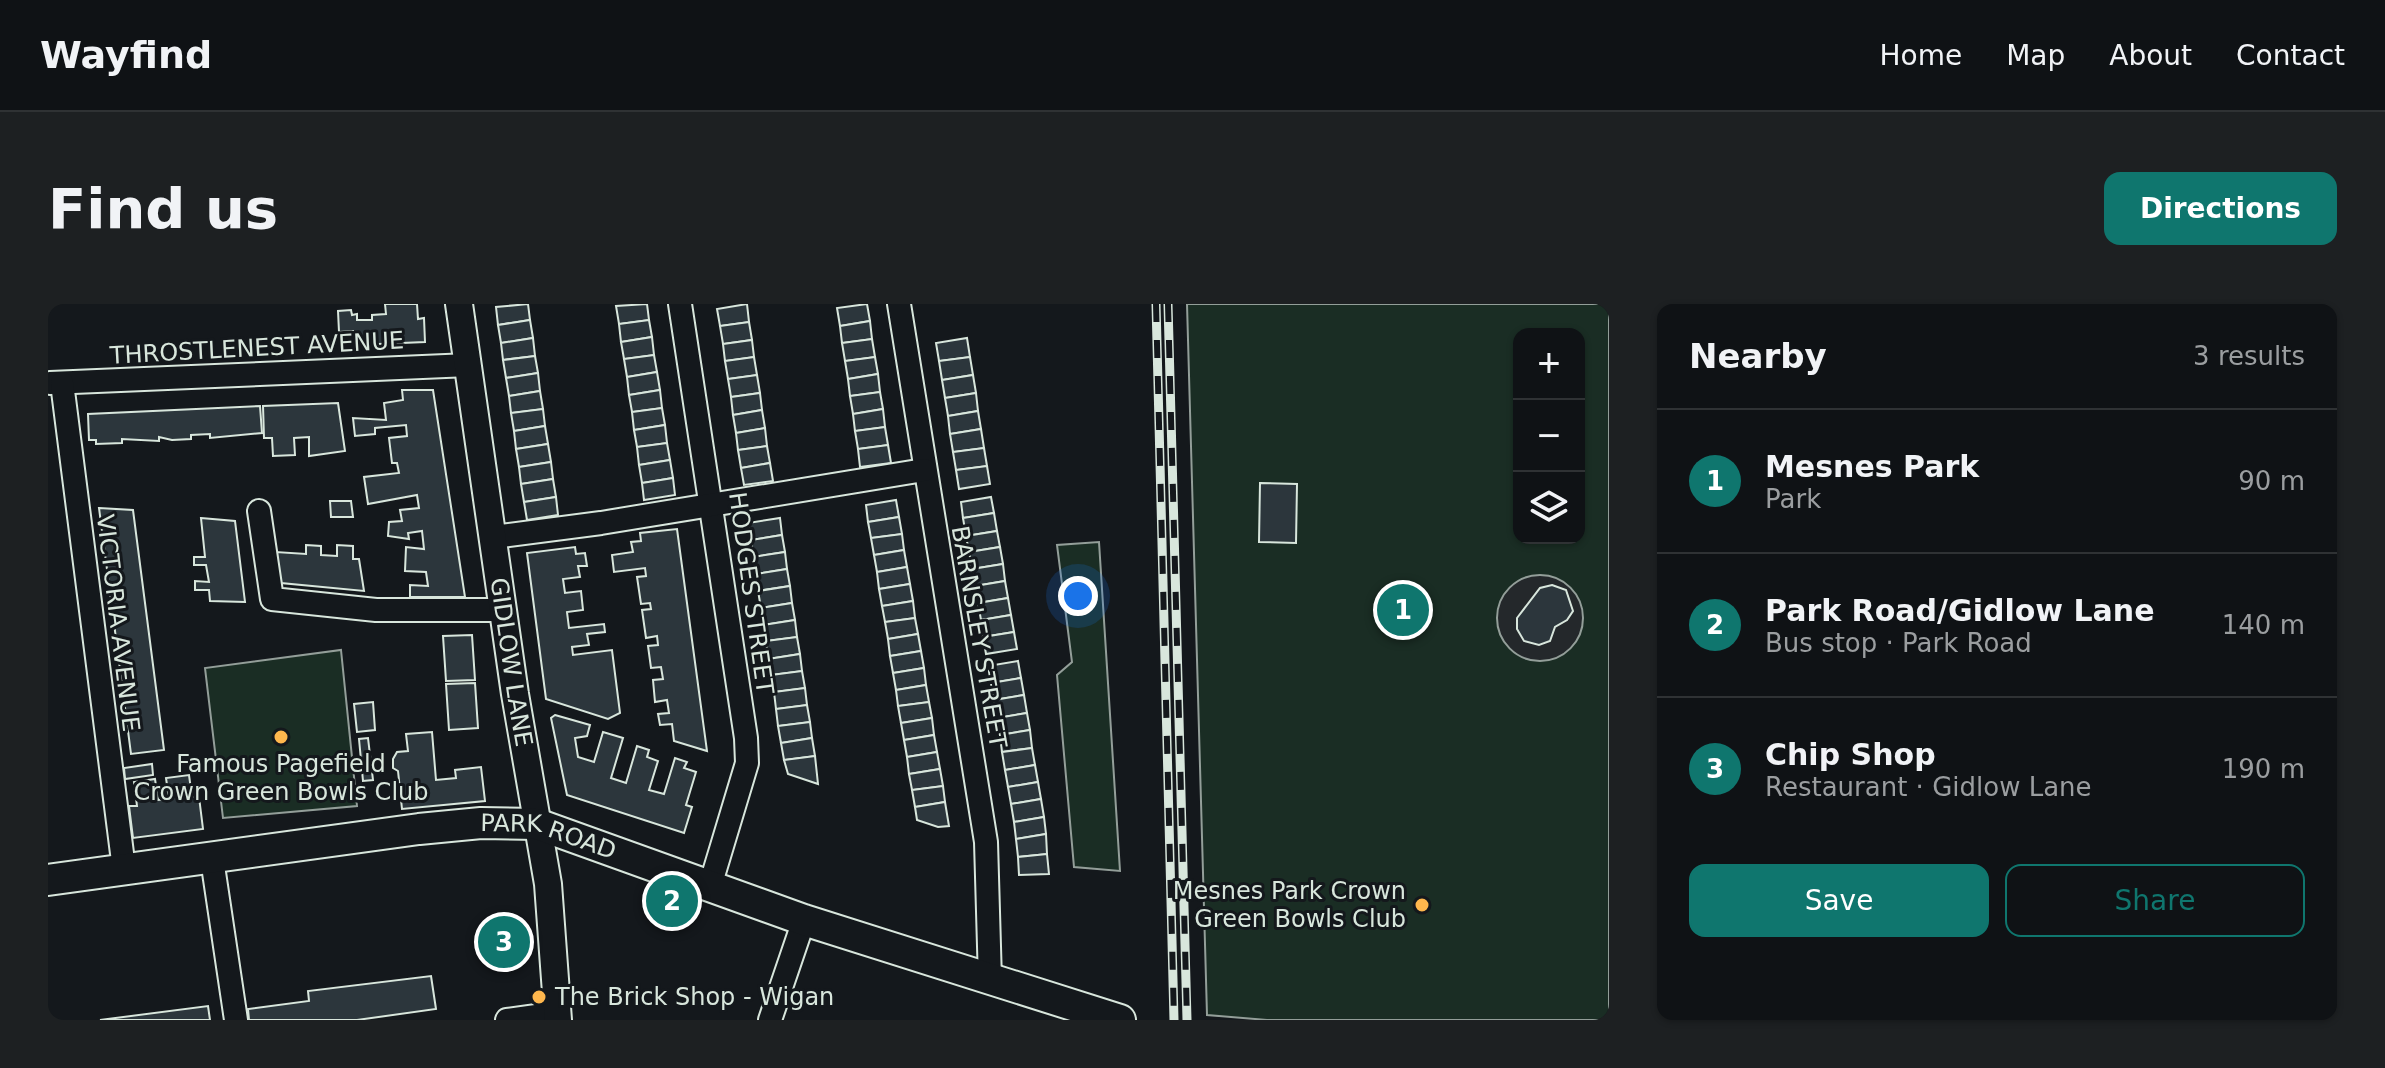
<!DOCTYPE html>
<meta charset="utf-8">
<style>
body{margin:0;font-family:"DejaVu Sans",sans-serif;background:#1d2022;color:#f1f3f6}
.controls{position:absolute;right:24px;top:24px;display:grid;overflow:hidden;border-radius:16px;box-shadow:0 2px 6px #0004}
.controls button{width:72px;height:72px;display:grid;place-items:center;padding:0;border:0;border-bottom:2px solid #2f3234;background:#0f1215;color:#f1f3f6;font:40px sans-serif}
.you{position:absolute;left:1030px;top:292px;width:28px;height:28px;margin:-20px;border:6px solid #fff;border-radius:50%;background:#1a73e8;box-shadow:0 0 0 12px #1a73e833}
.badge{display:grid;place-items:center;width:52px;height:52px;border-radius:50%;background:#0f766e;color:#fff;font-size:26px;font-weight:700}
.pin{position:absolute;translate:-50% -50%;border:4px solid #fff;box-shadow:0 2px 8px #0006}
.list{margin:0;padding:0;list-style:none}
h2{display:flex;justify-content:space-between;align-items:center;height:104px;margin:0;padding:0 32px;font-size:34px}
h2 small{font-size:26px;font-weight:400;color:#9b9ea0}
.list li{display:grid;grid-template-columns:52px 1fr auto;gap:24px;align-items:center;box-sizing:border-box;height:144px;padding:0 32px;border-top:2px solid #2f3234}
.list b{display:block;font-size:30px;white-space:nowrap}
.list p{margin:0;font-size:26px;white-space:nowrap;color:#9b9ea0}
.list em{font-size:26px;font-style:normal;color:#9b9ea0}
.actions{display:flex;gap:16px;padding:24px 32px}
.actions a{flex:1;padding:18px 0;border:2px solid #0f766e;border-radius:16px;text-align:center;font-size:28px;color:#0f766e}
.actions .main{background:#0f766e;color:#fff}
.icon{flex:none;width:44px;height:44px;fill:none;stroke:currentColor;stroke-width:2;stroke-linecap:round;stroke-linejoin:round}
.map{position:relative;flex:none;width:1561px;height:716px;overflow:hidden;border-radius:16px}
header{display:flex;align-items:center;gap:48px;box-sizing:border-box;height:112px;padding:0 40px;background:#0f1215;border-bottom:2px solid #2f3234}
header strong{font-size:38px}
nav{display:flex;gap:44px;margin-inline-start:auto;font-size:28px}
.intro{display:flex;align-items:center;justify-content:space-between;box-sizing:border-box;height:192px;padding:0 48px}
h1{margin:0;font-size:56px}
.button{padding:20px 36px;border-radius:16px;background:#0f766e;color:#fff;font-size:28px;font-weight:700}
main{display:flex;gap:48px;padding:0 48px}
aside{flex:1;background:#0f1215;border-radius:16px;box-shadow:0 2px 6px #0004}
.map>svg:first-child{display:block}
.green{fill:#1a2d24;stroke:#939e99;stroke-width:2;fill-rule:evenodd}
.parking{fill:#24282b;stroke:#939e99;stroke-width:2}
.building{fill:#2c363c;stroke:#d8e6dc;stroke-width:2}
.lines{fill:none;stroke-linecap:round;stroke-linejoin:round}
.minor-casing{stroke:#d8e6dc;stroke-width:26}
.tertiary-casing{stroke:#d8e6dc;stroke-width:30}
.secondary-casing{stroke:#d8e6dc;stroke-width:34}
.minor{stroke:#14181c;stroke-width:22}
.tertiary{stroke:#14181c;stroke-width:26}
.secondary{stroke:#14181c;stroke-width:30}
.rail-casing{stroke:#d8e6dc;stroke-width:9}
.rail{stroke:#14181c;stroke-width:6;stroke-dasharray:18;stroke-linecap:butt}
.poi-dot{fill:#ffb74d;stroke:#14181c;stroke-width:3}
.labels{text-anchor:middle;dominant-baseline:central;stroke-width:6;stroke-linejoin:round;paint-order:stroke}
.street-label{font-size:24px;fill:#d8e6dc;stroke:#14181c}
.poi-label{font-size:24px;fill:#d8e6dc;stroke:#14181c}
</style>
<header>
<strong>Wayfind</strong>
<nav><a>Home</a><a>Map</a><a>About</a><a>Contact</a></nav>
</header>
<div class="intro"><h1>Find us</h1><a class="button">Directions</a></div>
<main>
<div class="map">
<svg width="1561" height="716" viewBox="0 0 1561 716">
<rect width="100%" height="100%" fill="#14181c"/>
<g class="green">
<path d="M1139,0H1561V716H1219L1159,711ZM1471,30H1531V234H1471Z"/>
<polygon points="1051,238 1072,567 1026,563 1009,371 1024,358 1009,241"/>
<polygon points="293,346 309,502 175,514 157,364"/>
</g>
<circle class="parking" cx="1492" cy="314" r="43"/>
<g class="building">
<polygon points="337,0 369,0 370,15 376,14 377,38 306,41 305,27 291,28 290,7 303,6 304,11 309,10 309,16 324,16 324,11 338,10"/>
<polygon points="480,0 482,16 450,21 448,3"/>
<polygon points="599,0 601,16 571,20 568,2"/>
<polygon points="699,0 701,18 672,22 669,5"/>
<polygon points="819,0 822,17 792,22 789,4"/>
<polygon points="482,16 485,34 453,39 450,21"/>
<polygon points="601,16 604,33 573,38 571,20"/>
<polygon points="822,17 824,35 794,39 792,22"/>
<polygon points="701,18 704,36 675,40 672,22"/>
<polygon points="604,33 606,51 576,55 573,38"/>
<polygon points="485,34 487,52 455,56 453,39"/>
<polygon points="919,34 922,53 891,57 888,39"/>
<polygon points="824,35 827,53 797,57 794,39"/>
<polygon points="704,36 706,53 677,57 675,40"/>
<polygon points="606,51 609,68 579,73 576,55"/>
<polygon points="487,52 490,69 458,74 455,56"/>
<polygon points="706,53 709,71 680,75 677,57"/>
<polygon points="827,53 830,70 800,75 797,57"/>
<polygon points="922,53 925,71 894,76 891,57"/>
<polygon points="609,68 612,86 581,91 579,73"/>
<polygon points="490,69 492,87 461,92 458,74"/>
<polygon points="830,70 832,88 802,92 800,75"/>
<polygon points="709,71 712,89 683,93 680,75"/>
<polygon points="925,71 928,89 897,94 894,76"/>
<polygon points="354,86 385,86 417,293 362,293 362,281 380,282 378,268 357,267 358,243 376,245 374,227 360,229 361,235 340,232 341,218 354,217 352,206 371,204 369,191 320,200 316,173 351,169 349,159 344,159 341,134 359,132 358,121 327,124 327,130 307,132 305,114 338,116 336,99 355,96"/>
<polygon points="612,86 614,104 584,108 581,91"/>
<polygon points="492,87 495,105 463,109 461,92"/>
<polygon points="832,88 835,105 805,110 802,92"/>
<polygon points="712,89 714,106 685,111 683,93"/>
<polygon points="928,89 930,107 900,112 897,94"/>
<polygon points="290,99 297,147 261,152 261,133 246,134 247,151 225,152 224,134 216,134 215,102"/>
<polygon points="212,102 214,129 162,134 162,130 143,131 143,135 124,136 111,133 111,137 74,135 74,139 48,140 48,136 41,136 40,110"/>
<polygon points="614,104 617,121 586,126 584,108"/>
<polygon points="495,105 497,122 466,127 463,109"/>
<polygon points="835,105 837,123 807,127 805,110"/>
<polygon points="714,106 717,124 688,129 685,111"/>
<polygon points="930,107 933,125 902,130 900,112"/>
<polygon points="617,121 619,139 589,143 586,126"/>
<polygon points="497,122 500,140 468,145 466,127"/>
<polygon points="837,123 840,141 810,145 807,127"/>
<polygon points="717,124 719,142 690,146 688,129"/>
<polygon points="933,125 936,144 905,148 902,130"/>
<polygon points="619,139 622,156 591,161 589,143"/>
<polygon points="500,140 503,158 471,163 468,145"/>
<polygon points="840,141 843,159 812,163 810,145"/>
<polygon points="719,142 722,159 693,164 690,146"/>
<polygon points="936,144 939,162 908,166 905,148"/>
<polygon points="622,156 625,174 594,179 591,161"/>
<polygon points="503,158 505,175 473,180 471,163"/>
<polygon points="722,159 725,177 696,181 693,164"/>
<polygon points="939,162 942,180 911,185 908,166"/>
<polygon points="625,174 627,191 596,196 594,179"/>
<polygon points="505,175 508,193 476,198 473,180"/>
<polygon points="1212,179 1249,180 1248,239 1211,238"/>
<polygon points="508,193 510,211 479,216 476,198"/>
<polygon points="943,193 946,209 915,214 913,198"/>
<polygon points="848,196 851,213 820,218 818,201"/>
<polygon points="282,197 303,197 305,213 283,213"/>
<polygon points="51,204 85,206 116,446 83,450"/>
<polygon points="946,209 949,227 918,232 915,214"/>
<polygon points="851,213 854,230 823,234 820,218"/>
<polygon points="153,214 187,217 197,298 162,297 161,286 147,286 147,277 161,278 158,261 146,261 146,253 157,253"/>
<polygon points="732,214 734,231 703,236 700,219"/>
<polygon points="629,225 659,447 626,437 624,420 612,421 610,410 621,409 619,396 607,398 605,376 615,375 613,363 603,364 600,342 610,341 609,332 598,334 594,306 603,305 602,299 593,300 589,273 598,272 597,264 566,268 564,251 585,248 583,238 593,237 592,229"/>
<polygon points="949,227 952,243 921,248 918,232"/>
<polygon points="854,230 856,246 826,251 823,234"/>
<polygon points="734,231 737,248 705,253 703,236"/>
<polygon points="258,241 273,242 273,251 289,252 289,241 305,242 305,255 311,255 316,287 233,279 228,248 258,250"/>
<polygon points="527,243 528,250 537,249 539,262 530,262 532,273 515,275 517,289 533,287 535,306 519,308 521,324 556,320 557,328 539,330 541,341 524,343 525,351 564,346 572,409 560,415 498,395 479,249"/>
<polygon points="952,243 955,260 924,265 921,248"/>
<polygon points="856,246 859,263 829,268 826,251"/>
<polygon points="737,248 739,265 708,270 705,253"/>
<polygon points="955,260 957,277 927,282 924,265"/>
<polygon points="859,263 862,280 831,285 829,268"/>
<polygon points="739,265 742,282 710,287 708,270"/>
<polygon points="957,277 960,294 930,299 927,282"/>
<polygon points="862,280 865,297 834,302 831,285"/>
<polygon points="1504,281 1518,286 1525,307 1519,316 1507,323 1502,337 1491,341 1476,337 1469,325 1469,314 1492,284"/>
<polygon points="742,282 744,299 713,304 710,287"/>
<polygon points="960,294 963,311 933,316 930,299"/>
<polygon points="865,297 867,314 837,318 834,302"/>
<polygon points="744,299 747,316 715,321 713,304"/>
<polygon points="963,311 966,328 935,333 933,316"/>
<polygon points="867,314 870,330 840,335 837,318"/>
<polygon points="747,316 749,333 718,337 715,321"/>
<polygon points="966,328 969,345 938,350 935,333"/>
<polygon points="870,330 873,347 842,352 840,335"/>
<polygon points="424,331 427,376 398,377 395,332"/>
<polygon points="749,333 752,350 720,355 718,337"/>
<polygon points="873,347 876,364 845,369 842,352"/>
<polygon points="752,350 754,367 723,371 720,355"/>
<polygon points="970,357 973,374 943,379 940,362"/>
<polygon points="876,364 878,381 848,386 845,369"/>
<polygon points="754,367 757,384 726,388 723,371"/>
<polygon points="973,374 976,391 946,396 943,379"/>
<polygon points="427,379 430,424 401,426 398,380"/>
<polygon points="878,381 881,398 850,402 848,386"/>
<polygon points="757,384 759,401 728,405 726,388"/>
<polygon points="976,391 979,409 949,414 946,396"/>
<polygon points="325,398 327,426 309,428 306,400"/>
<polygon points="881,398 884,414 853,419 850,402"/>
<polygon points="759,401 762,418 730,422 728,405"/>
<polygon points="979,409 982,426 952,431 949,414"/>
<polygon points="507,411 542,421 539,432 527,434 530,453 546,458 555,428 575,434 563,474 578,479 589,442 601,446 599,453 610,457 601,486 616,490 627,454 639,458 636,464 648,468 638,501 644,503 636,529 519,491 503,414"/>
<polygon points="884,414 886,431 856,436 853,419"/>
<polygon points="762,418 764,434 733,439 730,422"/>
<polygon points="982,426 984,444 954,448 952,431"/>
<polygon points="384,428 388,476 408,474 407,466 433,463 437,497 354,505 350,467 345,464 345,455 349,448 360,447 358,430"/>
<polygon points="886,431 889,448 859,453 856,436"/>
<polygon points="320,434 325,476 315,477 311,435"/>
<polygon points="764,434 767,452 736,456 733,439"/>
<polygon points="984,444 987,461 957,466 954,448"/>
<polygon points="889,448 892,465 861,470 859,453"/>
<polygon points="767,452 770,480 740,470 736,456"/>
<polygon points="104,460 105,471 77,475 76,464"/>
<polygon points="987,461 990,478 960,483 957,466"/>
<polygon points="892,465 895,482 864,486 861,470"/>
<polygon points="141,471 144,493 151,493 155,525 85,534 81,502 89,502 86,478 107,475 110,496 121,495 118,474"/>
<polygon points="990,478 993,495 963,500 960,483"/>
<polygon points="895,482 897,498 867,503 864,486"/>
<polygon points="993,495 996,513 966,518 963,500"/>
<polygon points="897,498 901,522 890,523 869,516 867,503"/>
<polygon points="996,513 998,530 968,535 966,518"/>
<polygon points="998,530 999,550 970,553 968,535"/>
<polygon points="999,550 1001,570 971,571 970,553"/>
<polygon points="383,672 388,705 309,716 201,716 200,705 261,697 260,687"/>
<polygon points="160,702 162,716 52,716"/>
</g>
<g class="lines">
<defs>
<g id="minor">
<polyline points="632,0 698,434 699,459 662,582"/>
<polyline points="851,0 938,538 942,677"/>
<polyline points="2,79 421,61"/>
<polyline points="14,79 76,565"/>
<polyline points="211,207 224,295 328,306 455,306"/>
<polyline points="445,233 553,219 876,166"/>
<polyline points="164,555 188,716"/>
<polyline points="459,716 510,709"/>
<polyline points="722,716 756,616"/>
</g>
<g id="tertiary">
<path id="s1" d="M411,0L467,390L500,580L510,716"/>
</g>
<g id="secondary">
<path id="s2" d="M0,576L371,525L433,519L489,520L756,616L1072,716"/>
</g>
</defs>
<use href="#minor" class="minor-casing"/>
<use href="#tertiary" class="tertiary-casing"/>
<use href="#secondary" class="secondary-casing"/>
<use href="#minor" class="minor"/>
<use href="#tertiary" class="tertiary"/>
<use href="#secondary" class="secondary"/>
<defs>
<g id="rail">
<polyline points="1108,0 1126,716"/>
<polyline points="1120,0 1139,716"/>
</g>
</defs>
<use href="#rail" class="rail-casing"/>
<use href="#rail" class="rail"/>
</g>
<g class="poi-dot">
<circle cx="233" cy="433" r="8"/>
<circle cx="1374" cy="601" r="8"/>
<circle cx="491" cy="693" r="8"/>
</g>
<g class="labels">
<g class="street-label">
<text transform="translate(209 44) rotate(-3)">THROSTLENEST AVENUE</text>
<text transform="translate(703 289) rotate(82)">HODGES STREET</text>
<text transform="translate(70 319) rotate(83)">VICTORIA AVENUE</text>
<text transform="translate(931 333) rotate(80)">BARNSLEY STREET</text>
<text stroke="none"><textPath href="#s1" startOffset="362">GIDLOW LANE</textPath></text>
<text stroke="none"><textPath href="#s2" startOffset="506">PARK ROAD</textPath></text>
</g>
<g class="poi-label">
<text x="233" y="460">Famous Pagefield<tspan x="233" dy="28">Crown Green Bowls Club</tspan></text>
<text x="1358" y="587" text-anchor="end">Mesnes Park Crown<tspan x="1358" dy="28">Green Bowls Club</tspan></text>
<text x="507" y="693" text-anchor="start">The Brick Shop - Wigan</text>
</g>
</g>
</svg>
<div class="controls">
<button>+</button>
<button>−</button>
<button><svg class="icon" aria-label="layers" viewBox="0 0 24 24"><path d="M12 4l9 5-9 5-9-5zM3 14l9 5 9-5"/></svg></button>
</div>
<div class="you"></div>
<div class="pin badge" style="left:1355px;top:306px">1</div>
<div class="pin badge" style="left:624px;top:597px">2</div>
<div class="pin badge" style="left:456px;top:638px">3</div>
</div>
<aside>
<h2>Nearby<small>3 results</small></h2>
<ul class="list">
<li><span class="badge">1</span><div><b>Mesnes Park</b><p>Park</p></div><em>90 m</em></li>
<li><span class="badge">2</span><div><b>Park Road/Gidlow Lane</b><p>Bus stop · Park Road</p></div><em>140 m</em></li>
<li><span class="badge">3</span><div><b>Chip Shop</b><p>Restaurant · Gidlow Lane</p></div><em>190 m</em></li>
</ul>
<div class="actions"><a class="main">Save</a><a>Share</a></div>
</aside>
</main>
